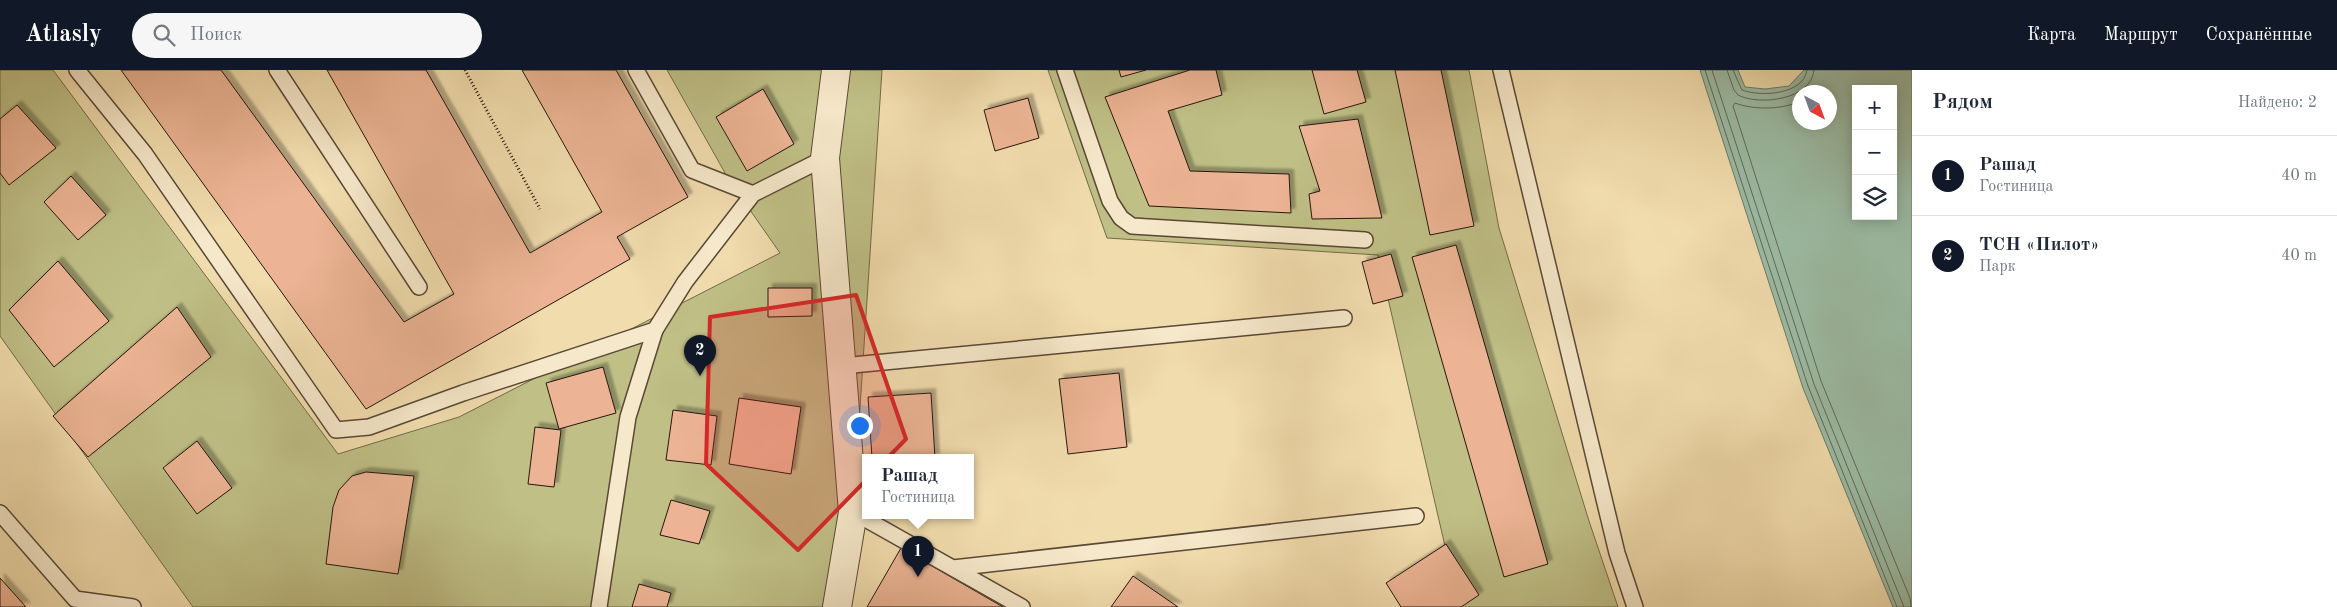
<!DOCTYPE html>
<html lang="ru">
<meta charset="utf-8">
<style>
body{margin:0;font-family:"Old Standard TT",serif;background:#f6f6f7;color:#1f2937}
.controls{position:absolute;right:15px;top:15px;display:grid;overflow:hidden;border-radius:0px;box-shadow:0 2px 12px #0003}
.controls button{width:45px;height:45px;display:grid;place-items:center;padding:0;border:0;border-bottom:1px solid #e0e1e3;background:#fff;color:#1f2937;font:25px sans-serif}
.compass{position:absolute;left:1792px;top:15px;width:45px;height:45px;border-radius:50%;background:#fff;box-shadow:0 2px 12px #0003;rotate:139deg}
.you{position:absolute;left:859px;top:355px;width:18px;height:18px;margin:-12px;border:4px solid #fff;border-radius:50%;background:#1a73e8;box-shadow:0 0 0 8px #1a73e833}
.badge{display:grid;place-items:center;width:32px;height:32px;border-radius:50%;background:#111827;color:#fff;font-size:16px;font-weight:700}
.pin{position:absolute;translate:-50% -41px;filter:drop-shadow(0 1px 2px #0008)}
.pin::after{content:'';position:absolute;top:26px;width:18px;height:15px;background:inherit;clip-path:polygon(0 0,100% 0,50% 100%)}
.popup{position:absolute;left:862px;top:384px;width:112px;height:65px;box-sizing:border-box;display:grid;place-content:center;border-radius:0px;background:#fff;filter:drop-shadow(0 1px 4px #0005);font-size:16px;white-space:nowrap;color:#747a83}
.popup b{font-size:19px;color:#1f2937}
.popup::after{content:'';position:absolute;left:50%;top:100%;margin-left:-10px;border:10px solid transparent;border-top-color:#fff}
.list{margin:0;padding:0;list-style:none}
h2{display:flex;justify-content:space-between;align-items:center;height:65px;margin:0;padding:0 20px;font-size:21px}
h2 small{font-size:16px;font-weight:400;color:#747a83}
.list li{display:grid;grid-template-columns:32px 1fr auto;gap:15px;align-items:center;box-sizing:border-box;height:80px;padding:0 20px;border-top:1px solid #e0e1e3}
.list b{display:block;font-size:19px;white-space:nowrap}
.list p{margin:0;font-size:16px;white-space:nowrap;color:#747a83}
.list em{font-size:16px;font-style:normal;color:#747a83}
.icon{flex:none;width:28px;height:28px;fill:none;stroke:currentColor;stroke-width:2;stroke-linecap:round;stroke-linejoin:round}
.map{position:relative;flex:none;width:1912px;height:537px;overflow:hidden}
header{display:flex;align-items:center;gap:30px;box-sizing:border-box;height:70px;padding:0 25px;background:#111827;color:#fff}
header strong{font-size:24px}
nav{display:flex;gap:28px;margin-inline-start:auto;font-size:18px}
.search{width:350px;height:45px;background:#f6f6f7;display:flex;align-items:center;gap:12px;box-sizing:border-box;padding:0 18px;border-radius:28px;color:#747a83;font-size:19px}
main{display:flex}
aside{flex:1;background:#fff}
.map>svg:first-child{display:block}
.green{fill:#bfbf86;stroke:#726a4a}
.water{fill:#9cbca5;stroke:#6d7a69;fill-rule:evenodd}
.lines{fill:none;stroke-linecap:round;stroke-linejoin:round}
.shore{stroke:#61695a;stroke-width:1}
.building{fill:#ecb494;stroke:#26160e;filter:url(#shadow)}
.service-casing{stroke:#594836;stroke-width:18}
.minor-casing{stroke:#594836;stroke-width:30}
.path{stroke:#26160e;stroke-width:3;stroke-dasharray:1 2.5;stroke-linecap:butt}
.service{stroke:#f6e8ca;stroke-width:15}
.minor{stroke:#f6e8ca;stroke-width:28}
.marked{fill:#d62828;fill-opacity:0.2;stroke:#d62828;stroke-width:4;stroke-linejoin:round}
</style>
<header>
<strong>Atlasly</strong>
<div class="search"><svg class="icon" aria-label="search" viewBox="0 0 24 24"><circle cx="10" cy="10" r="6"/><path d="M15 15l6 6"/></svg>Поиск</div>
<nav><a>Карта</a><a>Маршрут</a><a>Сохранённые</a></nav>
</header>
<main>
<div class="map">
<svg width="1912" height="537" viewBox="0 0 1912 537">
<defs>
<filter id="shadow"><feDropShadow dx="4.5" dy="-4.5" stdDeviation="1" flood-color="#0004"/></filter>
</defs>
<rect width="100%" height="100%" fill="#f1dcad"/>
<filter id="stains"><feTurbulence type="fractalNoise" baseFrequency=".004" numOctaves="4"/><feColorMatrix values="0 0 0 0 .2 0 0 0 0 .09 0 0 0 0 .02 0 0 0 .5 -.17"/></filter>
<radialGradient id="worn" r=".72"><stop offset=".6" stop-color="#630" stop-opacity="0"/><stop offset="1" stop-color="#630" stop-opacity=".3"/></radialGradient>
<g class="green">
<polygon points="0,0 53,0 338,384 459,347 780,183 729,110 667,0 882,0 847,537 193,537 0,266"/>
<polygon points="1048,0 1469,0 1499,158 1589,451 1618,537 1459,537 1378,185 1107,168"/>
</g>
<path class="water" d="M1700,0H1738L1745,17L1765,19L1789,16L1804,0H1912V537H1893L1803,318ZM1856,19H1893V146H1856ZM1800,22H1830V52H1800Z"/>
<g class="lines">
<g class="shore">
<polyline points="1705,0 1808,316 1897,537"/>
<polyline points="1712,0 1814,314 1904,537"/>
<path d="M1727,0L1734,20L1738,25C1759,36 1812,30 1814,0"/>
<path d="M1733,0L1742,20C1760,27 1804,25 1807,0"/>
<path d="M1800,31C1783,40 1753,40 1735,33L1733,36L1821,311L1910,528L1911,537"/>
</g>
</g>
<g class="building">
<polygon points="121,0 221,0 404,252 454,224 327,0 426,0 530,183 602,142 522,0 616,0 688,127 617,167 630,189 366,339"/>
<polygon points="1119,0 1146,0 1121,7"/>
<polygon points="1190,0 1216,0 1222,25 1168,41 1190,101 1289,104 1291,143 1149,136 1105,27"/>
<polygon points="1312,0 1357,0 1366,32 1324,44"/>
<polygon points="1395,0 1441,0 1474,156 1430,165"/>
<polygon points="763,19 794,74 747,101 716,47"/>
<polygon points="1028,28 1039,68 995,81 984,40"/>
<polygon points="17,35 56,78 9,115 0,103 0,49"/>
<polygon points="1358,49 1382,148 1312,149 1309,124 1320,121 1299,56"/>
<polygon points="71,106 106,145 78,170 44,132"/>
<polygon points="1456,175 1548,494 1504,507 1412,187"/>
<polygon points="1391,184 1403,226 1373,234 1362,192"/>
<polygon points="58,191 109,251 54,297 9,240"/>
<polygon points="768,218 812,218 812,246 768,247"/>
<polygon points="177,237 211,287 88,387 53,346"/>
<polygon points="603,297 616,343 559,359 546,313"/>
<polygon points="1119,303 1127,377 1068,384 1059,309"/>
<polygon points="931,323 935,388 872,388 868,327"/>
<polygon points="739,328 801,337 791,404 729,394"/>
<polygon points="673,340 717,346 711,395 666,390"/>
<polygon points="535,357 561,360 554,417 528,414"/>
<polygon points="197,371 232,418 197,444 163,398"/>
<polygon points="366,402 414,406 398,504 326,494 333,437 339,420 352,406"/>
<polygon points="671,430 710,441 699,474 660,465"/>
<polygon points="1446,474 1479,525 1461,537 1401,537 1386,513"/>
<polygon points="901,478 1003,537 867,537"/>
<polygon points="1133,506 1178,537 1111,537"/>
<polygon points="0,508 26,537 0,537"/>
<polygon points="639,514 671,523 667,537 632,537"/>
</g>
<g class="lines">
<defs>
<g id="service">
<polyline points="77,0 145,84 336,360 369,357 463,323 655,260 685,212 753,124 825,88"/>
<polyline points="277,0 419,217"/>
<polyline points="636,0 692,100 753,124"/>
<polyline points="1065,0 1110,131 1121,148 1132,156 1365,170"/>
<polyline points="1501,0 1617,483 1635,537"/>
<polyline points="842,296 1344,248"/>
<polyline points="853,442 1022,537"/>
<polyline points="0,443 75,529 133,537"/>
<polyline points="953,498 1416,446"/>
<polyline points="599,537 628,347 655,260"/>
</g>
<polyline id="minor" points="836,0 825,88 853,442 837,537"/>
</defs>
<use href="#service" class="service-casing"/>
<use href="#minor" class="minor-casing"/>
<polyline class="path" points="465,0 540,139"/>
<use href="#service" class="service"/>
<use href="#minor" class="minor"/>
</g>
<path class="marked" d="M856,225L906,369L798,480L706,394L710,247Z"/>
<rect width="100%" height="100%" filter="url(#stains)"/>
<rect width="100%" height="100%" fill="url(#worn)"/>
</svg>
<div class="controls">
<button>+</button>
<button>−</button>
<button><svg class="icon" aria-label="layers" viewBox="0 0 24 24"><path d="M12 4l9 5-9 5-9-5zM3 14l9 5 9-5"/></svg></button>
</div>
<svg class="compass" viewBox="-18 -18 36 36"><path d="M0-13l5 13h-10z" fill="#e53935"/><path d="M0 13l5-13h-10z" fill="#747a83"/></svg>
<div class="you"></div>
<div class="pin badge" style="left:918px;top:507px">1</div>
<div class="popup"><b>Рашад</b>Гостиница</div>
<div class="pin badge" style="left:700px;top:306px">2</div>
</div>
<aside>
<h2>Рядом<small>Найдено: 2</small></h2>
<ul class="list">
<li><span class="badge">1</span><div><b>Рашад</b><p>Гостиница</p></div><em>40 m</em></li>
<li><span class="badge">2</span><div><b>ТСН «Пилот»</b><p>Парк</p></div><em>40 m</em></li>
</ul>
</aside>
</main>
